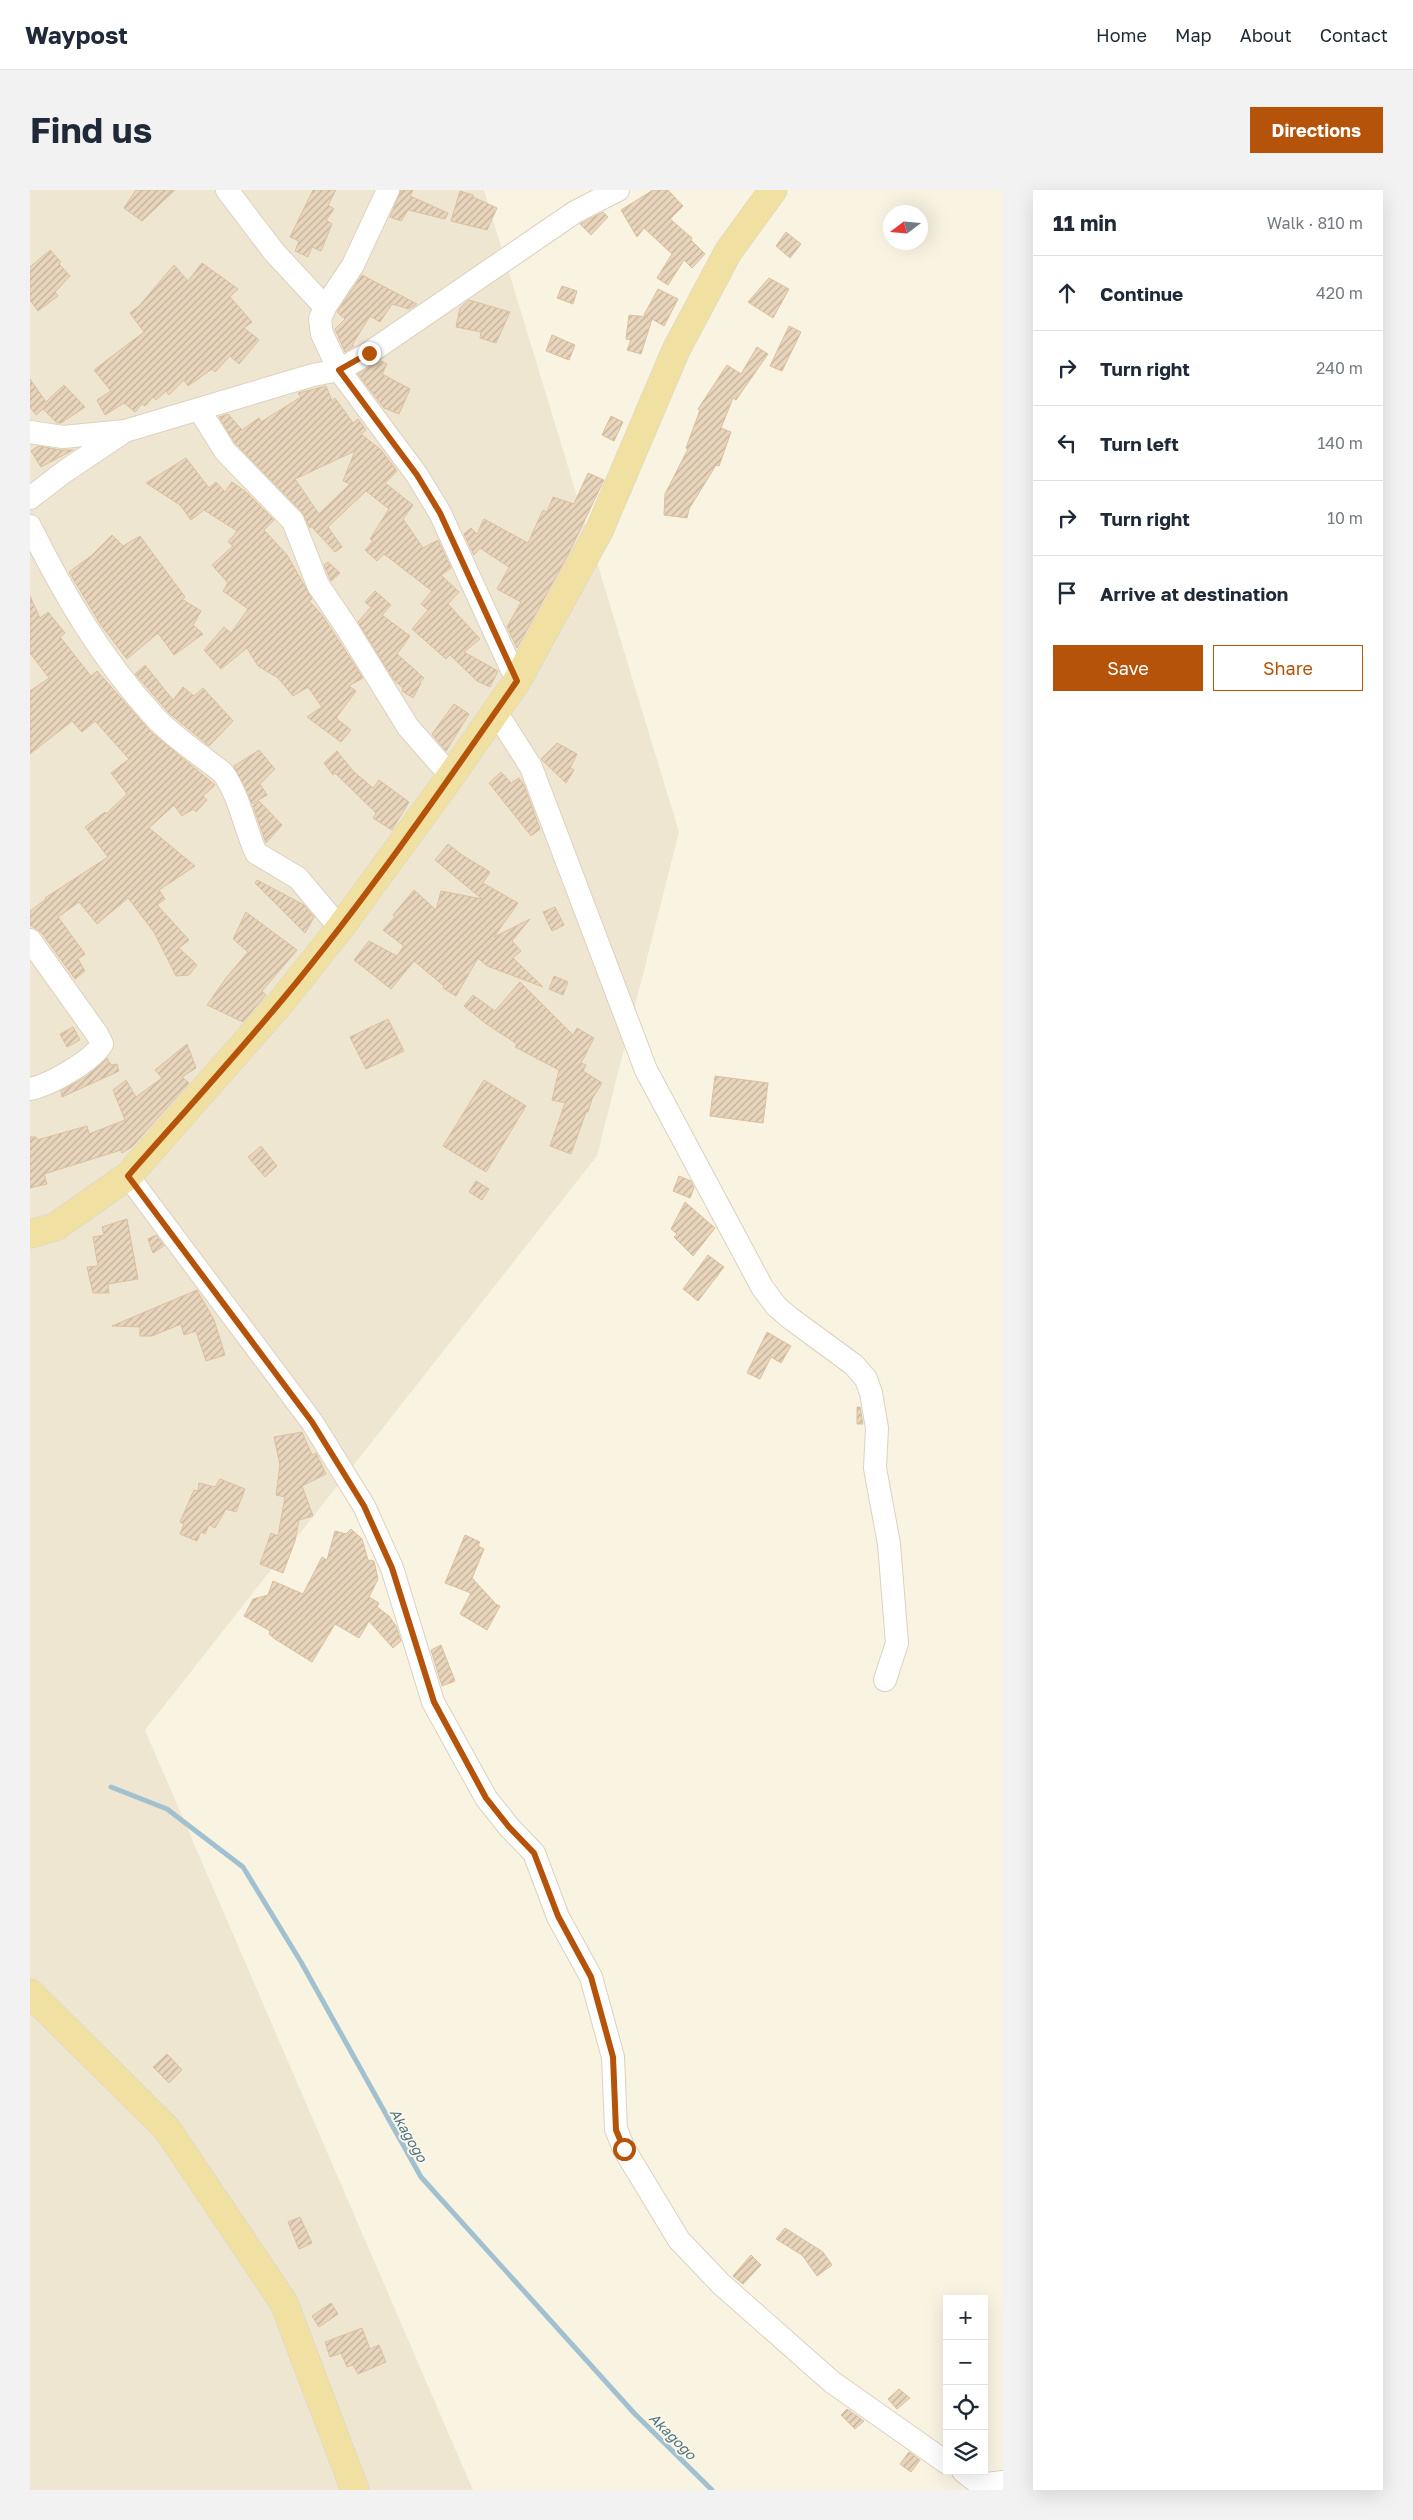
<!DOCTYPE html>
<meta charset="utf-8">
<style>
body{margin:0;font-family:"Golos Text",sans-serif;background:#f2f2f3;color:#1f2937}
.controls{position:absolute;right:15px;bottom:15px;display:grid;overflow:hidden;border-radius:0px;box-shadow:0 5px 20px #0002}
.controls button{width:45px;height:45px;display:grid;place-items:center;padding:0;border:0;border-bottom:1px solid #e0e1e3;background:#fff;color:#1f2937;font:25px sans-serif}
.compass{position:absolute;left:853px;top:15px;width:45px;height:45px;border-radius:50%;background:#fff;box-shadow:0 5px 20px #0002;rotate:254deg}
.stop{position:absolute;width:15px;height:15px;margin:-11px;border:4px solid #b45309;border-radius:50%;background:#fff}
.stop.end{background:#b45309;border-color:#fff;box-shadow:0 1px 5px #0008}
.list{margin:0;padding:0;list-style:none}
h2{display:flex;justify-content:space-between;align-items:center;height:65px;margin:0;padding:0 20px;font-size:21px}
h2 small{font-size:16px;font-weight:400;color:#747a83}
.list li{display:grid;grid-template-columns:32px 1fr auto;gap:15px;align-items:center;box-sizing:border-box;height:75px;padding:0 20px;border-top:1px solid #e0e1e3}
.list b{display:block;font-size:19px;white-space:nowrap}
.list em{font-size:16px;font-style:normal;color:#747a83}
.actions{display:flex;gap:10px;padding:15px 20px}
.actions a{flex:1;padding:11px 0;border:1px solid #b45309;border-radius:0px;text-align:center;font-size:18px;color:#b45309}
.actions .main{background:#b45309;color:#fff}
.icon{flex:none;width:28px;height:28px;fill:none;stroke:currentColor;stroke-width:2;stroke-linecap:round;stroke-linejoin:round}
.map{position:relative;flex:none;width:973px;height:2300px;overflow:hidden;border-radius:0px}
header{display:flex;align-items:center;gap:30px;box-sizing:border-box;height:70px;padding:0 25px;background:#fff;border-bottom:1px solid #e0e1e3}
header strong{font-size:24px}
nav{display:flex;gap:28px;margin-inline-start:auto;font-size:18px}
.intro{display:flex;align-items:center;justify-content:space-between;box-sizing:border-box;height:120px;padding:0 30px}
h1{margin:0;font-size:35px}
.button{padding:12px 22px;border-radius:0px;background:#b45309;color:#fff;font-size:18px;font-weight:700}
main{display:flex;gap:30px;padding:0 30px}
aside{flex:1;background:#fff;border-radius:0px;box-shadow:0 5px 20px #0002}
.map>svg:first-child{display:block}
.residential{fill:#efe6d1}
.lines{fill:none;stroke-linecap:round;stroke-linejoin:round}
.stream{stroke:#a1c1d0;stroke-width:5}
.building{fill:url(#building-hatch);stroke:#dbc09f;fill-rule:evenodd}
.minor-casing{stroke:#dcd1bf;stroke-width:24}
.major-casing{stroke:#d9d5d0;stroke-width:29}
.minor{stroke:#fff;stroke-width:22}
.major{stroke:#f0e0a1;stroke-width:28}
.route{stroke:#b45309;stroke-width:6}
.labels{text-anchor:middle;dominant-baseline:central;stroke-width:4;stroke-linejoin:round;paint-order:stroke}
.water-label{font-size:14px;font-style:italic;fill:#4f778b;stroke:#fcf7e7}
</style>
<header>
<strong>Waypost</strong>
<nav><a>Home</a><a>Map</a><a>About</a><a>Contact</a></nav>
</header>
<div class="intro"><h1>Find us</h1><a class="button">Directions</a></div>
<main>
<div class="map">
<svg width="973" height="2300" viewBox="0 0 973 2300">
<defs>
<pattern id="building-hatch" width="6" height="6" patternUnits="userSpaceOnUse" patternTransform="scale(1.25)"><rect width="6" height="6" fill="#e8d5bb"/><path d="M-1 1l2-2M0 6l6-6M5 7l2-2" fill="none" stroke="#c0b09a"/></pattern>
</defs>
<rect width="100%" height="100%" fill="#f9f4e2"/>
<polygon class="residential" points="0,0 454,0 649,642 567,966 115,1540 443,2300 0,2300"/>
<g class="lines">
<polyline class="stream" points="81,1597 137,1619 213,1677 271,1772 391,1987 604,2223 682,2300"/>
</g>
<g class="building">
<polygon points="106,0 145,0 112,31 94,18"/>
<polygon points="283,0 306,0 298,15 304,19 296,30 302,34 291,61 282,57 278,67 265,61 269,51 260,47"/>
<polygon points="371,0 383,0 380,6 418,23 415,29 378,20 371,31 360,27"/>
<polygon points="623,0 638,0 653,16 640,29 662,48 661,50 675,64 662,78 654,70 638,95 627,88 642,64 614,38 607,47 591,20"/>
<polygon points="430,1 443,5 443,7 467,18 457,40 421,31"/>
<polygon points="573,22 578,27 561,45 550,34"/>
<polygon points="756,42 771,54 760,68 746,56"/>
<polygon points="20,60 31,72 29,74 40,86 25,102 28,106 8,121 0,110 0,77"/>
<polygon points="172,73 208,99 200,107 222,132 214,138 229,150 209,174 200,166 185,182 182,179 158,196 154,190 139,205 136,201 126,210 123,207 115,216 112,214 105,222 94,213 75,225 67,210 81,201 64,180 114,142 100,123 109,116 144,75 158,91"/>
<polygon points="332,85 387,114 379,119 362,114 350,132 340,126 322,155 324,156 315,162 305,139 315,129 307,122"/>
<polygon points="739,88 759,99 743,128 718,112"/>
<polygon points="532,96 547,101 543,114 527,108"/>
<polygon points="628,99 648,109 634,136 622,129 611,164 597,160 601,150 596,149 599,125 618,127 614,125"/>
<polygon points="439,110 480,122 466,153 450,148 451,142 426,137 430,118"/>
<polygon points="759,136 771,142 752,181 740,176"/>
<polygon points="522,145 545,155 539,170 516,161"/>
<polygon points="727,157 738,164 706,210 703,208 691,238 701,242 689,276 686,275 659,319 657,328 634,325 635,304 658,259 656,258 670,220 668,219 697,175 711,184"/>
<polygon points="351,171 357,174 352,184 380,199 369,224 354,218 328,184"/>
<polygon points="0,189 16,212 34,195 55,217 31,233 27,233 13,219 6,225 0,217"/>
<path d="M296,196L302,211L305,208L323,233L328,229L336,240L331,244L351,260L367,281L355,293L383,315L373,329L393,358L408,350L421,378L411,385L429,402L418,414L450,449L434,462L468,481L460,497L447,491L420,465L416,469L382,439L398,420L391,414L402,401L354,364L347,371L335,360L343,351L340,349L359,319L336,301L298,337L312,357L305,362L281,336L280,338L272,322L205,253L189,227L198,224L212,240L229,228L231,232L271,207L268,203ZM325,261L313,291L320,294L289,324L265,289Z"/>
<polygon points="581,226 593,232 584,251 572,245"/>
<polygon points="8,256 31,260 43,260 11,277 1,261"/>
<polygon points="156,268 179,298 186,292 195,302 202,292 216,302 244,330 234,340 257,365 282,409 279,411 292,425 333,488 319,496 326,501 306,528 321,540 311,552 277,527 292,517 278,497 263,506 248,488 228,476 217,458 191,479 174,460 194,437 201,443 218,419 193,401 198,393 182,375 203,356 198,352 207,341 174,320 161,330 150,315 116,293"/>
<polygon points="558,283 574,290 538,365 487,458 477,437 491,412 467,399 479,377 450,358 444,365 434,344 441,338 447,344 454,329 498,353 513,320 517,322 523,307 544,314"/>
<polygon points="82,345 93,356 110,346 155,407 152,409 171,421 163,435 173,444 144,465 128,443 97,469 71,435 39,382 61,366"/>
<polygon points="298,372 310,383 301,391 294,375"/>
<polygon points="345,401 361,415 352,425 380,446 367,464 394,488 390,492 391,493 383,508 372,501 373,498 364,490 328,432 341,417 335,412"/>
<polygon points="0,406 10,428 18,422 35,443 30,447 61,486 67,481 121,542 185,595 173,606 177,610 166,622 163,619 152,626 144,615 119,638 165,676 129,700 135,709 127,715 159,750 149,758 167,775 159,785 146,786 124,742 98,708 67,734 49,712 28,727 55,764 48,769 55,781 45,789 11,742 0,735 0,721 16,709 15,708 78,667 55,637 75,622 76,624 97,604 81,583 99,569 65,531 52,542 42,531 0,564 0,501 19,488 0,463"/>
<polygon points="115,475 143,510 153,497 164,506 173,498 203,531 179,556 139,523 114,494 105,484"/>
<polygon points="424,514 439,524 416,561 402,544"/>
<polygon points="527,553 547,564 540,578 544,580 536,593 511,569"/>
<polygon points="229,560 245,579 230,594 237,605 222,614 204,576"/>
<polygon points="307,561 323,581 343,598 349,590 379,612 362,640 343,628 346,623 305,583 303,585 294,573"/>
<polygon points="471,582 481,593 489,588 494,595 510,639 501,646 459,593"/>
<polygon points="229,611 252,635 236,653 223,616"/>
<polygon points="418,654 432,665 460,682 453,693 488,713 464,747 500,729 482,751 491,761 483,768 513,797 457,776 448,768 426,806 413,798 414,796 384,771 361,799 324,770 339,751 367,766 374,756 353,740 365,727 363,725 384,700 406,720 411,701 452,709 405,670"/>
<polygon points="227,690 274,715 284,727 275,743 225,693"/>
<polygon points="525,717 534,735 522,741 513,722"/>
<polygon points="216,722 267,760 232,801 236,805 213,832 177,815 196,788 218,762 203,749"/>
<polygon points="524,786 538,792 533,805 519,799"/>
<polygon points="490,792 543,845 547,838 564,848 551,873 556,875 553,881 572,893 562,909 558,922 556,922 541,964 520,956 535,913 522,910 529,880 485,857 487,854 455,833 434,816 443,805 465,821"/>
<polygon points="358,829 374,861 336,879 320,847"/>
<polygon points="43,837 50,850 37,857 30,844"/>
<polygon points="157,854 166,878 152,887 159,893 102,957 92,963 91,960 14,984 17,994 0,998 0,947 6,947 7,950 57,936 59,944 95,930 83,900 96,890 106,907 132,888 125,880"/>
<polygon points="77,868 81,875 87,874 89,881 32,907 31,901 57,886"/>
<polygon points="685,886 738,893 733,933 680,926"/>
<polygon points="454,890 496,916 456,982 413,956"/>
<polygon points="231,956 247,976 235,987 218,967"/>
<polygon points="649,986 661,991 664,998 660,1008 643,1001"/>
<polygon points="446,991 459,999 452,1010 439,1002"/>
<polygon points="655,1012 685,1038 663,1066 644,1047 647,1044 641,1039"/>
<polygon points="97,1029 108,1089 78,1094 79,1103 63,1103 57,1077 68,1076 63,1047 74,1045 72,1037"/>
<polygon points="126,1045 134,1056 123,1063 118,1049"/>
<polygon points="678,1065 694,1077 668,1111 653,1099"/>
<polygon points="167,1100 184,1130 195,1165 176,1171 166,1141 154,1145 151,1134 122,1146 110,1146 110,1137 82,1136"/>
<polygon points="737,1142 761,1156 751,1173 741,1167 730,1189 717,1183"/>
<polygon points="827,1217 830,1217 833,1234 827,1234"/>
<polygon points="272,1242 282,1265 286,1263 296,1284 272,1296 283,1326 269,1330 265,1351 253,1383 230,1374 241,1343 248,1346 255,1307 246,1305 250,1275 244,1247"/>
<polygon points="190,1289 215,1299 206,1322 196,1319 185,1338 179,1335 175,1344 171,1342 167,1351 150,1344 154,1334 150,1332 164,1300 168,1301 169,1293 185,1297"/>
<polygon points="321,1339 332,1349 338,1370 344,1371 348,1389 339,1407 349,1413 347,1417 359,1426 366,1436 371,1451 363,1458 339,1431 329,1448 305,1434 282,1472 245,1449 239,1444 240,1441 214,1426 223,1409 238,1405 243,1391 273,1404 292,1367 297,1370 305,1341 316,1344"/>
<polygon points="435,1345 450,1352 448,1356 454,1359 442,1388 465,1413 461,1412 470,1416 457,1440 430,1424 441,1403 415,1393"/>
<polygon points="411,1455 425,1491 412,1496 401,1460"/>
<polygon points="137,1864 152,1880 139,1893 123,1877"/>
<polygon points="270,2027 282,2053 269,2059 258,2032"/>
<polygon points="755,2038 793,2062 802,2075 787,2086 772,2065 746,2049"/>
<polygon points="721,2065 731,2075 713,2094 703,2086"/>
<polygon points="301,2113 308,2124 289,2137 282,2126"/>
<polygon points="332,2138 340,2159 349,2155 356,2172 328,2184 323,2175 317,2177 311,2163 300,2167 295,2152"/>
<polygon points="869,2199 880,2208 867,2219 858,2209"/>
<polygon points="817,2219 834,2231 825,2239 811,2225"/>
<polygon points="879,2262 890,2270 881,2282 870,2274"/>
</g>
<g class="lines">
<defs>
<g id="minor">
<polyline points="197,0 244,62 295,117"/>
<polyline points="358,0 323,75 295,117 290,129 292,144 309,180 387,285 410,323 487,491"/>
<polyline points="169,219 195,261 263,331 288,395 317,438 378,537 421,586"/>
<polyline points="0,242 33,247 95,241 283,185 309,180 339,163 545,22 588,0"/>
<polyline points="0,308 34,282 92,243"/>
<path d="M0,336C33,403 71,468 122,524C141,546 171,565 193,583C210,607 214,636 226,663L268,688L310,738"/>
<polyline points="466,522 501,577 616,880 732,1097 746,1116 760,1128 824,1175 836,1189 841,1203 847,1238 845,1278 859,1354 867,1453 855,1490"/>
<path d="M0,750L67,844L72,854C62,871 20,895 0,899"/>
<polyline points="98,986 282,1232 334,1316 362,1378 403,1512 456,1608 479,1637 504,1663 528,1727 561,1787 583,1867 586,1939 594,1959 649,2050 691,2094 802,2192 917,2273"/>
<polyline points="933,2281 947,2292 957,2294 973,2292"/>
</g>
<g id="major">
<polyline points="0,1044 25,1037 98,986 252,811 310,738 421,586 487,491 569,341 646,160 698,62 743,0"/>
<polyline points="0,1803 137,1939 254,2113 325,2300"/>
</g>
</defs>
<use href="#minor" class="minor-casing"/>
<use href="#major" class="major-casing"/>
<use href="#minor" class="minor"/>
<use href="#major" class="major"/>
</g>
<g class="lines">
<path class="route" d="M339,163L309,180L387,285L410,323L487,491C412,599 336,709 252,810C202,870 149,928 98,986L282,1232L334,1316L362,1378L404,1512L456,1608L479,1637L504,1663L528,1726L561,1787L583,1867L586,1940L594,1959"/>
</g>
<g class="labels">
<g class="water-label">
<text transform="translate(379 1945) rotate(60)">Akagogo</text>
<text transform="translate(643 2246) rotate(45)">Akagogo</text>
</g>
</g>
</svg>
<div class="controls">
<button>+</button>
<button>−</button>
<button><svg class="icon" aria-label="locate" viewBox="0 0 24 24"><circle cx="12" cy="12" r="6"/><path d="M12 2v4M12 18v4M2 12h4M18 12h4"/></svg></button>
<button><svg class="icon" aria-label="layers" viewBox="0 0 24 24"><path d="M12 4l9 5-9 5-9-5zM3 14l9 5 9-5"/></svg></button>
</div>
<svg class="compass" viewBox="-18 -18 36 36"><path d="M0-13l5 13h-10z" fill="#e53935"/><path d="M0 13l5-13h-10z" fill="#747a83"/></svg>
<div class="stop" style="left:594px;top:1959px"></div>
<div class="stop end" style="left:339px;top:163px"></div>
</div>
<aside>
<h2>11 min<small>Walk · 810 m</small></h2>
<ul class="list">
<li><svg class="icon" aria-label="ahead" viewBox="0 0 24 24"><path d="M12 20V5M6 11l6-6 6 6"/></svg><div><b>Continue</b></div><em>420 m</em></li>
<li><svg class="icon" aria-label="right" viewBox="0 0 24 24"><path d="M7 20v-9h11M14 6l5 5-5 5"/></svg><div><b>Turn right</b></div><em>240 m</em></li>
<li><svg class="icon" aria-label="left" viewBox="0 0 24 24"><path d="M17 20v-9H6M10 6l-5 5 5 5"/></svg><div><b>Turn left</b></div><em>140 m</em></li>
<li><svg class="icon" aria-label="right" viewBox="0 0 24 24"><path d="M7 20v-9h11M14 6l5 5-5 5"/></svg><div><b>Turn right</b></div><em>10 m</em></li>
<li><svg class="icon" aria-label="arrive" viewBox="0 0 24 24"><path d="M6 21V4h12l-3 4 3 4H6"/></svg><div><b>Arrive at destination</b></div></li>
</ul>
<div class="actions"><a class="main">Save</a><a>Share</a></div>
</aside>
</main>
